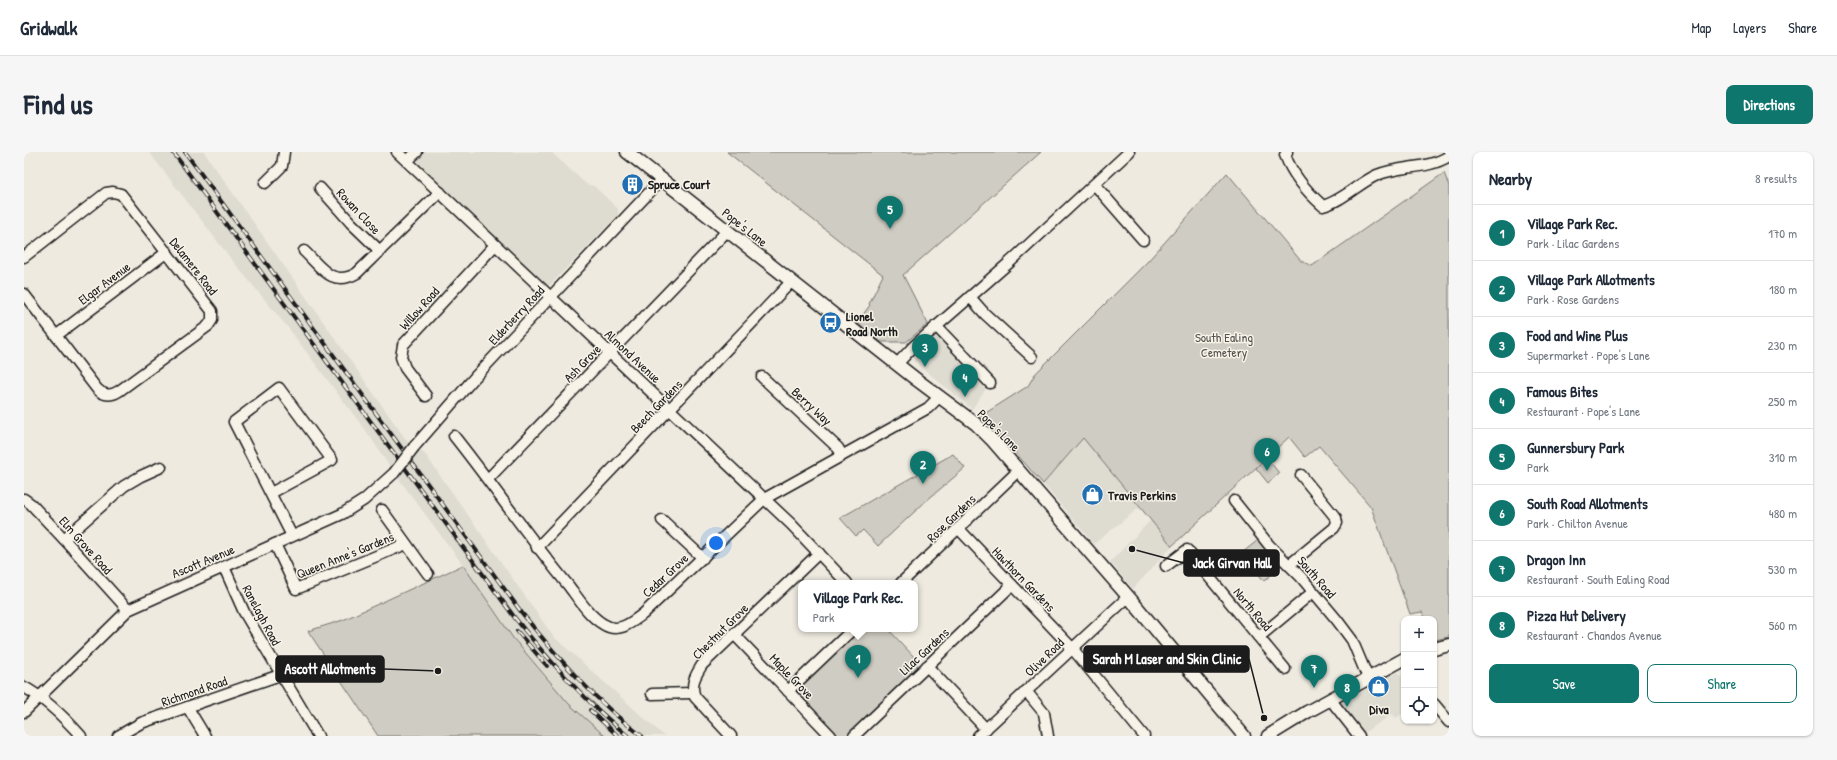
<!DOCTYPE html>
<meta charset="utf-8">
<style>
body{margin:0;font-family:"Patrick Hand",sans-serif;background:#f6f6f7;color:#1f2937}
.controls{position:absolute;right:12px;bottom:12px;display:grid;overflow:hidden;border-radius:8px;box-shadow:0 1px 3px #0004}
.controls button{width:36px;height:36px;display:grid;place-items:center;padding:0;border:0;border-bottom:1px solid #e0e1e3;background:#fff;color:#1f2937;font:20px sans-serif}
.you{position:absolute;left:692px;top:391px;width:14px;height:14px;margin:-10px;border:3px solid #fff;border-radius:50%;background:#1a73e8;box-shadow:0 0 0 6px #1a73e833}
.badge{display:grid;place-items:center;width:26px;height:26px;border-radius:50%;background:#0f766e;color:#fff;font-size:13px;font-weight:700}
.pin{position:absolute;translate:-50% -33px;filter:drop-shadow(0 1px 2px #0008)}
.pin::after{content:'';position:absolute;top:21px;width:14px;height:12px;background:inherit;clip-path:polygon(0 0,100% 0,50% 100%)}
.popup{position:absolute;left:774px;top:428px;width:120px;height:52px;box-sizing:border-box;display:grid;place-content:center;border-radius:8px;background:#fff;filter:drop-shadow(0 1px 3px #0005);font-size:13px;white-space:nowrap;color:#747a83}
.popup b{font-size:15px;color:#1f2937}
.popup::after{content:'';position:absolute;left:50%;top:100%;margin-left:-8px;border:8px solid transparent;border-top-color:#fff}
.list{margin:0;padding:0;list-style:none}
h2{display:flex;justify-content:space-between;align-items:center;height:52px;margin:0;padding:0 16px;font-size:17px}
h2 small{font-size:13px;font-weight:400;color:#747a83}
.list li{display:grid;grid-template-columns:26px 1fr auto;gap:12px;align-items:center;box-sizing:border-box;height:56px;padding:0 16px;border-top:1px solid #e0e1e3}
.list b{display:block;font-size:15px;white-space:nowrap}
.list p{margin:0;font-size:13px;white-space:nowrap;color:#747a83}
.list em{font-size:13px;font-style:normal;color:#747a83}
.actions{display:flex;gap:8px;padding:12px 16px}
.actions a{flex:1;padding:9px 0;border:1px solid #0f766e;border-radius:8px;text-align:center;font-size:14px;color:#0f766e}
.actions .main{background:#0f766e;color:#fff}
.icon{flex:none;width:22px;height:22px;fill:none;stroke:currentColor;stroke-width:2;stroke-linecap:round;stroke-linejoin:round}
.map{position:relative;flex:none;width:1425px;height:584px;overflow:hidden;border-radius:8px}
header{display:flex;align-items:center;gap:24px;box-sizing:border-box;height:56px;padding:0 20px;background:#fff;border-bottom:1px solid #e0e1e3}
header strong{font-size:19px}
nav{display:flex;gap:22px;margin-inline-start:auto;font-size:14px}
.intro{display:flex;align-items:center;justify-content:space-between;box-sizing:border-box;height:96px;padding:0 24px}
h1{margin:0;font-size:28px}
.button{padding:10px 18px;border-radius:8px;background:#0f766e;color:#fff;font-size:14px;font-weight:700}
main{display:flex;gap:24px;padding:0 24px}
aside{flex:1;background:#fff;border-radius:8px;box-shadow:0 1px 3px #0004}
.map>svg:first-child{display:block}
.built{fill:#dedbd1}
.green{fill:#cfccc3;stroke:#767470}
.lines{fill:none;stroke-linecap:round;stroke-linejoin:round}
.minor-casing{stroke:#1c1c1c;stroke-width:13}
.major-casing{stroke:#1c1c1c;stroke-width:15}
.minor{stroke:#f7f3e8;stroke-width:10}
.major{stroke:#f7f3e8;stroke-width:12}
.rail-casing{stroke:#1c1c1c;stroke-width:4}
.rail{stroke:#f7f3e8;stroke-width:2.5;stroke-dasharray:8;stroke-linecap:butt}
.minor-bridge-casing{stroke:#1c1c1c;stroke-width:13;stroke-linecap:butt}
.minor-bridge{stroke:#f7f3e8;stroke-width:10}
.labels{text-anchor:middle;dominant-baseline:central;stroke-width:3;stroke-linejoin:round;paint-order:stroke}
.poi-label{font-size:13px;font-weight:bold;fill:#1c1c1c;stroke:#f7f3e8;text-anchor:start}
.street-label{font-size:13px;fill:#1c1c1c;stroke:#f7f3e8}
.park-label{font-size:13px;fill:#52514e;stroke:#f7f3e8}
.leader{fill:none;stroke:#1c1c1c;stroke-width:1.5}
.callout-dot{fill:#1c1c1c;stroke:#f7f3e8;stroke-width:1.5}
.callout{fill:#1c1c1c;stroke:#1c1c1c;stroke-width:1.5}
.callout-label{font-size:14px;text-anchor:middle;font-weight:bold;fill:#fff}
</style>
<header>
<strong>Gridwalk</strong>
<nav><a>Map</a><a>Layers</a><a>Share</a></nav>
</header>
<div class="intro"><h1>Find us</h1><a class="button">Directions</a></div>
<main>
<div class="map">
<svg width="1425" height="584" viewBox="0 0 1425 584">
<rect width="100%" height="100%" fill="#eeeae0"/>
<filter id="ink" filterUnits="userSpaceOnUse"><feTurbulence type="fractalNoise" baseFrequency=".025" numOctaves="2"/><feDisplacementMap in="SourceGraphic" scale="8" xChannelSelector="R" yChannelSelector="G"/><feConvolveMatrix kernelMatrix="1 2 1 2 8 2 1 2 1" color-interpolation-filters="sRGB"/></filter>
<g filter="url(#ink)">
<g class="built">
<polygon points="125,0 180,0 385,292 401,302 529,484 640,584 581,584 545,552 489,486 439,413 366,315 345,283 265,177 207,107"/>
<polygon points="401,0 527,0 562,32 570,34 594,57 594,63 526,133 523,133 394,13 394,7"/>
<polygon points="917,176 968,228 948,257 890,209 893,202"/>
<polygon points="1059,285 1116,355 1070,392 1019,332"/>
<polygon points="1127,368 1148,394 1109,437 1086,410"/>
<polygon points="1374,520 1380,527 1380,560 1372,566 1369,562 1339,581 1317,551"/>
</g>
<g class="green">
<polygon points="703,0 1017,0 879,123 904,172 882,190 857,190 833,171 846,153 845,152 859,123"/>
<polygon points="1203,21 1277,109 1288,114 1420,21 1425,34 1425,485 1411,488 1410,467 1402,467 1398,460 1386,462 1347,355 1295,294 1281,305 1265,285 1148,394 1059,286 1019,332 976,283 957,264 1004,234 1011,222 1123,110"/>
<polygon points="929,302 941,316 902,349 854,394 839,378 832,384 816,366"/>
<polygon points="1243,306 1255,321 1244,331 1232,316"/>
<polygon points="1234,388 1257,414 1240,429 1218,401"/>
<polygon points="439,413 489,486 545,552 581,584 354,584 284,479 319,468"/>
<polygon points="833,477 864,477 892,507 894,519 826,584 814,584 792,564 773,542 774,533"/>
</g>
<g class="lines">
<defs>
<g id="minor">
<polyline points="373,0 767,372 823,431"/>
<path d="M1263,0L1261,3C1269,24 1282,39 1299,54C1318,49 1335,31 1353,23C1376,13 1403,18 1425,4"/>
<polyline points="383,9 393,0"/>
<polyline points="241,31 258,14 260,0"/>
<polyline points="1071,33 1119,88"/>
<polyline points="296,36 327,71 356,99"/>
<path d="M280,99C297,115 308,136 333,121L416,40"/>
<path d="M0,105L82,41L89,40L97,42L188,159V168L184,174L95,239C87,244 80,244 73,237L0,142"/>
<polyline points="946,145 961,162 1008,205"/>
<polyline points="912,174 966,231"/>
<polyline points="33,183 143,100"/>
<polyline points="873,212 890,194 986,110 1105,0"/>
<polyline points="738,225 814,296 818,303"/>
<polyline points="402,244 381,216 377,205 379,193 471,93"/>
<path d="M430,284C469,333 504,385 544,433C554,446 565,464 579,472C594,482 607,471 619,462L740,347L904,256L915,245"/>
<polyline points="390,295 451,225 638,27"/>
<polyline points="464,327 703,79"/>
<polyline points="247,341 308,308 255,236 210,270 268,384"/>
<polyline points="0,347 7,352 40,387 104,458"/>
<polyline points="1210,349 1245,393 1277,425 1313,468 1328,488 1344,526"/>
<polyline points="358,358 404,422"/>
<polyline points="638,368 679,406"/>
<polyline points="934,376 1048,496 1120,584"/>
<polyline points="40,387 100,334 117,324 137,315"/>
<polyline points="251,392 272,437 382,392"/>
<polyline points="513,396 767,130"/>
<polyline points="1265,413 1310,376 1313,371 1312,366 1277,323"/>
<polyline points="1142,414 1163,398 1261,517"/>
<polyline points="200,415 220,460 294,584"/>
<polyline points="877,431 994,319"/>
<polyline points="710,482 807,584"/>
<polyline points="1235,485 1289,440"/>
<polyline points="903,514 962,577"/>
<path d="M0,535C22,547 40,565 57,584"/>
<polyline points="764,539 829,477"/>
<polyline points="1002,539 1020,561 1024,584"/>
<polyline points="628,542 669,541"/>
<polyline points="1306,547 1335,584"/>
<polyline points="1410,552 1425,570"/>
<polyline points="164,556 181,584"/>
<polyline points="0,560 104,458 318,362 340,348 370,321"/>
<polyline points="94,584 117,571 256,523"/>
<path d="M707,584L671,545C666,533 671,524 678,513L795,401"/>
<polyline points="830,584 988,433"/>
<polyline points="954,584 1104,445"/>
</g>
<g id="major">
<polyline points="603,0 893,228 952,272 969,289 1108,449 1220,584"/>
<polyline points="1410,497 1425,493"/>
<polyline points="1244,584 1283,560 1380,507"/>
</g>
</defs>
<use href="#minor" class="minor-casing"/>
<use href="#major" class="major-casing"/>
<use href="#minor" class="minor"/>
<use href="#major" class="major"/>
<defs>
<g id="rail">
<path d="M149,0L491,466C525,509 561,549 604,584"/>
<path d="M161,0L498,461C533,505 572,550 618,584"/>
<polyline points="493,479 523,514"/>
<polyline points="566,558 594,584"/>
</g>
</defs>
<use href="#rail" class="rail-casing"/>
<use href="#rail" class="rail"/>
<defs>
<polyline id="minor-bridge" points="370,321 390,295"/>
</defs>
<use href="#minor-bridge" class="minor-bridge-casing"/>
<use href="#minor-bridge" class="minor-bridge"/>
</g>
</g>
<defs>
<symbol id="building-disc" viewBox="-11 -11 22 22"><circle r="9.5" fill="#1f6fb2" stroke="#f7f3e8"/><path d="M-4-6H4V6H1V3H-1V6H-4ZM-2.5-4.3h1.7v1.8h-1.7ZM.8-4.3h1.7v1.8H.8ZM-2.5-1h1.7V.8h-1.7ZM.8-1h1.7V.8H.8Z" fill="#fff"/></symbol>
<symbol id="bus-disc" viewBox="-11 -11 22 22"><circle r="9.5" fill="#1f6fb2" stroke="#f7f3e8"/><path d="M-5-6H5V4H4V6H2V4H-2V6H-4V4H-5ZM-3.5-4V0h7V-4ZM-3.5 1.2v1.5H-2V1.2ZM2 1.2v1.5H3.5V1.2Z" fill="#fff"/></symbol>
<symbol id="shop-disc" viewBox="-11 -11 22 22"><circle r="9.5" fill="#1f6fb2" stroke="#f7f3e8"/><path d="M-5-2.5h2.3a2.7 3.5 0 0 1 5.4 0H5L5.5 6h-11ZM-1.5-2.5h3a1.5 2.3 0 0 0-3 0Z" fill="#fff"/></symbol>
</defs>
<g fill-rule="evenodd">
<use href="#building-disc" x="596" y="20" width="25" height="25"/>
<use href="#bus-disc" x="794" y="158" width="25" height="25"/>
<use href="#shop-disc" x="1056" y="330" width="25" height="25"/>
<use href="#shop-disc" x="1342" y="522" width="25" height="25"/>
</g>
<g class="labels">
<g class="poi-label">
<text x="624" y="32">Spruce Court</text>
<text x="822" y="164">Lionel<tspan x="822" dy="15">Road North</tspan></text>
<text x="1084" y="343">Travis Perkins</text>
<text x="1355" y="557" text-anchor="middle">Diva</text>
</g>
<g class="street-label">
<text transform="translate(335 59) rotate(47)">Rowan Close</text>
<text transform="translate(721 75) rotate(38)">Pope's Lane</text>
<text transform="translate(170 114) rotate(52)">Delamere Road</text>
<text transform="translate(80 131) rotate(-37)">Elgar Avenue</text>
<text transform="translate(395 156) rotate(-48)">Willow Road</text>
<text transform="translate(492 163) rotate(-47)">Elderberry Road</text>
<text transform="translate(609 204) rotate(43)">Almond Avenue</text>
<text transform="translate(558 211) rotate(-46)">Ash Grove</text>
<text transform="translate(632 254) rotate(-46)">Beech Gardens</text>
<text transform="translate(788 254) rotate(43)">Berry Way</text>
<text transform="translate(975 278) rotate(45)">Pope's Lane</text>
<text transform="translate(927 366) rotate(-44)">Rose Gardens</text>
<text transform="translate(62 393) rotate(48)">Elm Grove Road</text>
<text transform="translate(321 403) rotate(-22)">Queen Anne's Gardens</text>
<text transform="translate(179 409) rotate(-23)">Ascott Avenue</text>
<text transform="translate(641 423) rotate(-43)">Cedar Grove</text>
<text transform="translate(1293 425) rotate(49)">South Road</text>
<text transform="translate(1000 427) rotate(46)">Hawthorn Gardens</text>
<text transform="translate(1229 457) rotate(50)">North Road</text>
<text transform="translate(238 463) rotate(62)">Ranelagh Road</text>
<text transform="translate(696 479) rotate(-45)">Chestnut Grove</text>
<text transform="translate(900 499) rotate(-43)">Lilac Gardens</text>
<text transform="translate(1020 505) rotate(-44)">Olive Road</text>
<text transform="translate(768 524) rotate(46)">Maple Grove</text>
<text transform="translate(170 539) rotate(-19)">Richmond Road</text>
</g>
<g class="park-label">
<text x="1200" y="185">South Ealing<tspan x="1200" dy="15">Cemetery</tspan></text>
</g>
</g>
<path class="leader" d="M1108 397L1160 411M1240 566L1225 507M414 519L360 517"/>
<g class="callout-dot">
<circle cx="1108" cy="397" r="4"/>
<circle cx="1240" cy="566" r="4"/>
<circle cx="414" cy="519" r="4"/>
</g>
<g class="callout">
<rect x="1160" y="398" width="95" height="26" rx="4"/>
<rect x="1060" y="494" width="165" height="26" rx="4"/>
<rect x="252" y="504" width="108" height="26" rx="4"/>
</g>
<g class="callout-label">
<text x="1208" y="416">Jack Girvan Hall</text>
<text x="1143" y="512">Sarah M Laser and Skin Clinic</text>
<text x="306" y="522">Ascott Allotments</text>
</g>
</svg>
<div class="controls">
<button>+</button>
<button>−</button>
<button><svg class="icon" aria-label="locate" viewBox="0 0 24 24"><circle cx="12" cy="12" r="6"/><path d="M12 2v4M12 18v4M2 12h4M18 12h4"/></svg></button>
</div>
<div class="you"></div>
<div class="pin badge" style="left:834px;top:526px">1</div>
<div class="popup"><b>Village Park Rec.</b>Park</div>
<div class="pin badge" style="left:899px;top:332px">2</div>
<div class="pin badge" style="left:901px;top:215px">3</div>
<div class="pin badge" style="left:941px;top:245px">4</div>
<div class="pin badge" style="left:866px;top:77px">5</div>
<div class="pin badge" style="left:1243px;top:319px">6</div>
<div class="pin badge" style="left:1290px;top:536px">7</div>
<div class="pin badge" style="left:1323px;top:555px">8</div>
</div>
<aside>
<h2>Nearby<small>8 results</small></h2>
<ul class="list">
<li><span class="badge">1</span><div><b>Village Park Rec.</b><p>Park · Lilac Gardens</p></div><em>170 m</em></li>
<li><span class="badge">2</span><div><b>Village Park Allotments</b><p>Park · Rose Gardens</p></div><em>180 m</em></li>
<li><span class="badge">3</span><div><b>Food and Wine Plus</b><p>Supermarket · Pope's Lane</p></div><em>230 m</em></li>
<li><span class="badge">4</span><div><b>Famous Bites</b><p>Restaurant · Pope's Lane</p></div><em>250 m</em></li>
<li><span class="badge">5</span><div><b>Gunnersbury Park</b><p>Park</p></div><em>310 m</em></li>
<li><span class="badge">6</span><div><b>South Road Allotments</b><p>Park · Chilton Avenue</p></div><em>480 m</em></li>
<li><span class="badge">7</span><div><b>Dragon Inn</b><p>Restaurant · South Ealing Road</p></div><em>530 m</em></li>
<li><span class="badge">8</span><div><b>Pizza Hut Delivery</b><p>Restaurant · Chandos Avenue</p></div><em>560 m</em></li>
</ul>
<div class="actions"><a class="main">Save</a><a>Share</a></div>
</aside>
</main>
